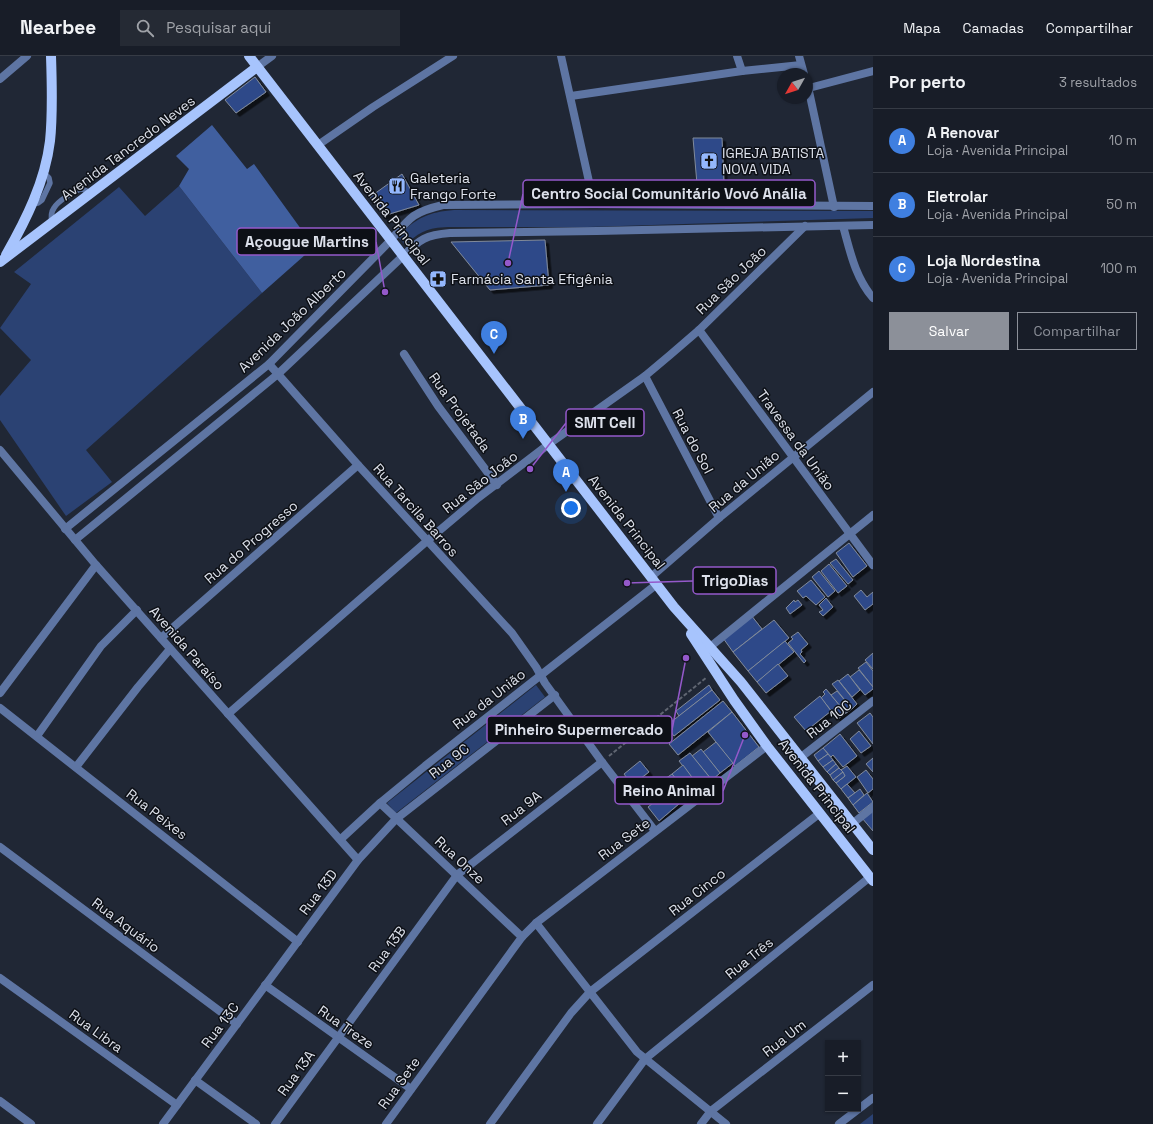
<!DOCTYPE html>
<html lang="pt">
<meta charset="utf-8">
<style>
body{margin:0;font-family:"Space Grotesk",sans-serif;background:#252a34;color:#f1f3f6}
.controls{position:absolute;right:12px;bottom:12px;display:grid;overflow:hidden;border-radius:0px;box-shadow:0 1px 3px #0004}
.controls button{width:36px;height:36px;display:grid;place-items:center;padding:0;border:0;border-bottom:1px solid #363b45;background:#181d28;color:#f1f3f6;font:20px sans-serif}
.compass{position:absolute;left:777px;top:12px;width:36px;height:36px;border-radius:50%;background:#181d28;box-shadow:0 1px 3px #0004;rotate:231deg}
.you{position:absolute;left:571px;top:452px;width:14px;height:14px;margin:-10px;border:3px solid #fff;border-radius:50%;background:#1a73e8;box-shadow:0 0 0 6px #1a73e833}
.badge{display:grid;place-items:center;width:26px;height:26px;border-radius:50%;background:#8c9099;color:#fff;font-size:13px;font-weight:700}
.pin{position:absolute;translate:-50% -33px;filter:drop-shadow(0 1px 2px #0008)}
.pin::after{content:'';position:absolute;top:21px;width:14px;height:12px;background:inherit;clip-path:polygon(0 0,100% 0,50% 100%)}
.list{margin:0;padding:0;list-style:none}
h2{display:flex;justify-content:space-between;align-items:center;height:52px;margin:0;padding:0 16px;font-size:17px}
h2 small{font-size:13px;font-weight:400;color:#9fa2a8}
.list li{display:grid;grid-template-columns:26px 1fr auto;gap:12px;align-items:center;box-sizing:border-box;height:64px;padding:0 16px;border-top:1px solid #363b45}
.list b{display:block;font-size:15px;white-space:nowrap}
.list p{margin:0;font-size:13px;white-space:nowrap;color:#9fa2a8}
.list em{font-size:13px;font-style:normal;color:#9fa2a8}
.actions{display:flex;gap:8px;padding:12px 16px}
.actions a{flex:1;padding:9px 0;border:1px solid #8c9099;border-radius:0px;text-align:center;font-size:14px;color:#8c9099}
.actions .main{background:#8c9099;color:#fff}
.icon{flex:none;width:22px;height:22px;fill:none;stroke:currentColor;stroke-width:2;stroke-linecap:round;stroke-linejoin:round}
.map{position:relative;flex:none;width:873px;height:1068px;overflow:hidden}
header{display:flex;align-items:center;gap:24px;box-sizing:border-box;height:56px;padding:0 20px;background:#181d28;border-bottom:1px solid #363b45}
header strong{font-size:19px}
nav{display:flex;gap:22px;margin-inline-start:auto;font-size:14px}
.search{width:280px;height:36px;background:#252a34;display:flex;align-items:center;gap:10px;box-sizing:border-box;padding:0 14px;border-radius:0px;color:#9fa2a8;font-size:15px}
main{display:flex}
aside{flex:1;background:#181d28}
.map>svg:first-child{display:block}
.green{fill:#2b4273}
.forest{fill:#405f9f}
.building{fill:#2d4a89;stroke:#818a9b;filter:url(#shadow)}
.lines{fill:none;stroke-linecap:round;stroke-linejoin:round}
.path{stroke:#606672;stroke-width:2;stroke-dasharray:4 2;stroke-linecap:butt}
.service{stroke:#5e75a3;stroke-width:5.5}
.minor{stroke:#5e75a3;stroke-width:8}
.tertiary{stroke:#5e75a3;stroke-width:8}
.primary{stroke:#a7c4fd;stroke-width:10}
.labels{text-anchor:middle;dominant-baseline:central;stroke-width:3;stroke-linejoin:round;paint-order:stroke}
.street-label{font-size:14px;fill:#dde1eb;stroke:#0d1016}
.poi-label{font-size:14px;fill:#dde1eb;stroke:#0d1016;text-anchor:start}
.leader{fill:none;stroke:#9459ca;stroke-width:1.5}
.callout-dot{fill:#9459ca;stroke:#0d1016;stroke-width:1.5}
.callout{fill:#0d1016;stroke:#9459ca;stroke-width:1.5}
.callout-label{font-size:15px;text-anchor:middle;font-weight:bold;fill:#dde1eb}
</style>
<header>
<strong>Nearbee</strong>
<div class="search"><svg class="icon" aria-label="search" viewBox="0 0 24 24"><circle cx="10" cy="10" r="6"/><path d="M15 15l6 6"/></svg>Pesquisar aqui</div>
<nav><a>Mapa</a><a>Camadas</a><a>Compartilhar</a></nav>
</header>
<main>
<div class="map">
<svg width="873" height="1068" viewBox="0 0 873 1068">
<defs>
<filter id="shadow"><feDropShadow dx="3.5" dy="3.5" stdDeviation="0" flood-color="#0009"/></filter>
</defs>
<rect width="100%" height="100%" fill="#202735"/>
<g class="green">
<polygon points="179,130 262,237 86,394 112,426 66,460 0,364 0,340 31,304 0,272 31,228 14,216 119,131 145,160"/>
<path d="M454,154L873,155V162L588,171H448C427,172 421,175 405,189L398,181C415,162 429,156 454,154Z"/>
<polygon points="536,629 545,641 396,757 387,747"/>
<polygon points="873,1058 873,1068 860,1068"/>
</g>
<polygon class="forest" points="212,69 247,113 254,108 314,191 262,237 179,130 189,113 176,100"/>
<g class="building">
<polygon points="255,21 266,36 236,57 225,44"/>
<polygon points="693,82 722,82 724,128 697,128"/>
<polygon points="402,118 419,149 383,160 370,141"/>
<polygon points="545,184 549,229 490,234 451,186"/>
<polygon points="849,487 867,510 853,521 836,497"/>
<polygon points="836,503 853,524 848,528 830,507"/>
<polygon points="829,508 847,530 838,537 821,515"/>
<polygon points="819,515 835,535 828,541 812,521"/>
<polygon points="811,524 825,541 816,549 806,540 803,542 797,535"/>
<polygon points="861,534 867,541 873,536 873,548 865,554 854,540"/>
<polygon points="826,542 833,551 823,560 819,556 823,554 819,549"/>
<polygon points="794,544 795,546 798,544 802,549 790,558 786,552"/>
<polygon points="751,559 762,573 733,596 723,582"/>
<polygon points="774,564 789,582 748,615 733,596"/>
<polygon points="798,576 808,588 801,594 802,596 800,598 806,605 804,607 788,587 793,583 791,581"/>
<polygon points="785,585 794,596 757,626 748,615"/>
<polygon points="873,597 873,613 865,604"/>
<polygon points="866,606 873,615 873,631 858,612"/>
<polygon points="778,608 788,620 766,637 757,626"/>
<polygon points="859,614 873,631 873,633 865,639 850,621"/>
<polygon points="848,618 860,634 852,641 839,625"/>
<polygon points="838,624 857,648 852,653 832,628"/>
<polygon points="709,629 712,634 679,660 676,655"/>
<polygon points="826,633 846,657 838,663 821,642 825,638 823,636"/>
<polygon points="712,634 720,644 674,680 666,670"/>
<polygon points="837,635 852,653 846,657 831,639"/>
<polygon points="820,640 831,655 806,675 794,661"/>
<polygon points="723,645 732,656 678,699 669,688"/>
<polygon points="732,656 759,691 735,710 708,676"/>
<polygon points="870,657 873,661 873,688 857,667"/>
<polygon points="859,675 871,690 861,697 850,683"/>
<polygon points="840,678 857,700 843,711 833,699 831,701 823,692"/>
<polygon points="716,686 733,707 720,717 703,696"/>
<polygon points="823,692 828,698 818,705 814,699"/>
<polygon points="701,693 720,717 712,724 692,700"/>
<polygon points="690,697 711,723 700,732 679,705"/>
<polygon points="828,698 833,704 823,711 818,705"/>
<polygon points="873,702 873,716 866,708"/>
<polygon points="833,704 836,708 827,716 823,711"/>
<polygon points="640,705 649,716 632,729 624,718"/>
<polygon points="836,708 839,712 830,719 827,716"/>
<polygon points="683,709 700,732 690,740 672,718"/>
<polygon points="847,710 856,721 841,733 836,727 845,720 841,714"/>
<polygon points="839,712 843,716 833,724 830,719"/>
<polygon points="866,714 873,723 873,733 868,737 857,721"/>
<polygon points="843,716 845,720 836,727 833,724"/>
<polygon points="672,718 690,740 680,747 662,725"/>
<polygon points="847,728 855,737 848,742 841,733"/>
<polygon points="860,733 864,739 853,749 848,742"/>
<polygon points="669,734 680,747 659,765 648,751"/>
<polygon points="867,737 873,746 859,757 853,749"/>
<polygon points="873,753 873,775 862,762"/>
</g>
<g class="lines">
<polyline class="path" points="609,700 707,621"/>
<g class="service">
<polyline points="32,148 38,147 42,144 50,127 49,122 43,116"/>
<path d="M52,167C51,162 51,156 54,152C57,146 76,133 82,133C85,134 88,136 91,137"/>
</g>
<g class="minor">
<polyline points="561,0 594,148"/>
<polyline points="737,0 742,15"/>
<polyline points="799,0 804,18"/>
<polyline points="0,23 27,0"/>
<polyline points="807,26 834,151"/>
<polyline points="809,32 873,15"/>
<polyline points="571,40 742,15 801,9"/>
<polyline points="318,89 373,51 453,0"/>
<path d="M843,170C850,195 855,221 873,242"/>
<polyline points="699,274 873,509"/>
<polyline points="404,298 438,350 497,429"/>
<polyline points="269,308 358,409 512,577 536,611 545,627 602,706 655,775"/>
<polyline points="645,320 719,462"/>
<polyline points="0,394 96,509 358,804"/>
<polyline points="65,473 269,308 391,184"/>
<polyline points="75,484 278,318 403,200"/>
<polyline points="651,521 719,462 873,336"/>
<polyline points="161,582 358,409"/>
<polyline points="710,591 873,459"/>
<polyline points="0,637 96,509"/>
<polyline points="0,652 298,886"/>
<polyline points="228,658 427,485 478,442 549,388 645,320 670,299 699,274 805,170"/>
<polyline points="37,680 101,590 137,554"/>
<polyline points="800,702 873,645"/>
<polyline points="76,711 138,631 170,593"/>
<polyline points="380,747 522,881"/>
<polyline points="852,768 873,751"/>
<polyline points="341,783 380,747 425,710 657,528"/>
<polyline points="0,791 237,968"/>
<polyline points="536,867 637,996 726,1068"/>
<polyline points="0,922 177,1049"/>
<polyline points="265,929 411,1033"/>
<polyline points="195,1024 256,1068"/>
<polyline points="0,1045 31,1068"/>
<polyline points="163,1068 358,804 396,763 555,639"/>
<polyline points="275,1068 457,819 602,706"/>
<polyline points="386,1068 511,896 522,881 536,867 767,690"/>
<polyline points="490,1068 571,957 590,936 820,757"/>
<polyline points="597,1068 645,1003 870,821"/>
<polyline points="701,1068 711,1055 873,929"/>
<polyline points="839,1068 873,1042"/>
</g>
<g class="tertiary">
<polyline points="257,11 272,0"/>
<path d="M391,184C410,161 413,156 443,149L594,148L873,150"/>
<path d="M403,200C420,183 426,179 450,177L597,175L873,169"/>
</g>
<g class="primary">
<polyline points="249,0 674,551 741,626 873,794"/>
<path d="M6,199C26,164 45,126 50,85C53,57 52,29 51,0"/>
<polyline points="0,206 257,11"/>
<polyline points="691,578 734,644 767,690 873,825"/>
</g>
</g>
<defs>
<symbol id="church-square" viewBox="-11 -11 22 22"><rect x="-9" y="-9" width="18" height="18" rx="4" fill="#94b7fd" stroke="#0d1016"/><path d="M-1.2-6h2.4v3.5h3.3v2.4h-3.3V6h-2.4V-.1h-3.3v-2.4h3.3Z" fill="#111"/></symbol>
<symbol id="restaurant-square" viewBox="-11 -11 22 22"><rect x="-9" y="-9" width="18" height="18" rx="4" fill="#94b7fd" stroke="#0d1016"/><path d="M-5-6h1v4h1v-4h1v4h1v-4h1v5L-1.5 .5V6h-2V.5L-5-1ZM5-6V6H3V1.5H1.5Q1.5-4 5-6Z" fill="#111"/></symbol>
<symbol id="pharmacy-square" viewBox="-11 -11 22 22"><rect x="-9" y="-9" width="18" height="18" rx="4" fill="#94b7fd" stroke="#0d1016"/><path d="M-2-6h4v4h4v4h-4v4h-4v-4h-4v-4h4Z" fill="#111"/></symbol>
</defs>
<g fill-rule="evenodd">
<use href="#church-square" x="699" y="95" width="20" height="20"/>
<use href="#restaurant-square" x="387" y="120" width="20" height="20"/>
<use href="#pharmacy-square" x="428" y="213" width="20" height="20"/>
</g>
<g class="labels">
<g class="street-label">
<text transform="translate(128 92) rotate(-37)">Avenida Tancredo Neves</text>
<text transform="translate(392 162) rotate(52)">Avenida Principal</text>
<text transform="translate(731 224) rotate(-44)">Rua São João</text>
<text transform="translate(292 264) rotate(-44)">Avenida João Alberto</text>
<text transform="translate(460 356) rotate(54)">Rua Projetada</text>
<text transform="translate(796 384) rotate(54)">Travessa da União</text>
<text transform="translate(693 385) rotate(62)">Rua do Sol</text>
<text transform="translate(744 425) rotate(-40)">Rua da União</text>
<text transform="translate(480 426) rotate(-38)">Rua São João</text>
<text transform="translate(416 454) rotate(48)">Rua Tarcila Barros</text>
<text transform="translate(627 466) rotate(52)">Avenida Principal</text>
<text transform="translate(251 486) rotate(-41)">Rua do Progresso</text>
<text transform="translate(187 592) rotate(49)">Avenida Paraíso</text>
<text transform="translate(489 643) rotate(-38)">Rua da União</text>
<text transform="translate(829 663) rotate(-38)">Rua 10C</text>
<text transform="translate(449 705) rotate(-38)">Rua 9C</text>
<text transform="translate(817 730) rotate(52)">Avenida Principal</text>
<text transform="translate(521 752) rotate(-38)">Rua 9A</text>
<text transform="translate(157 758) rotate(38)">Rua Peixes</text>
<text transform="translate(624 783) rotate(-37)">Rua Sete</text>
<text transform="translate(460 804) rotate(43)">Rua Onze</text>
<text transform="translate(318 836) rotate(-53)">Rua 13D</text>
<text transform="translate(697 836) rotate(-38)">Rua Cinco</text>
<text transform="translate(126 869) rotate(37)">Rua Aquário</text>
<text transform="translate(387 893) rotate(-54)">Rua 13B</text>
<text transform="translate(749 902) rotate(-39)">Rua Três</text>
<text transform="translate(220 969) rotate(-53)">Rua 13C</text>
<text transform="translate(346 971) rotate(35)">Rua Treze</text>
<text transform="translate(96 975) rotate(36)">Rua Libra</text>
<text transform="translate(784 982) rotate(-38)">Rua Um</text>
<text transform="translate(296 1017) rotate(-54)">Rua 13A</text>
<text transform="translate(399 1027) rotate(-54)">Rua Sete</text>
</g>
<g class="poi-label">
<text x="722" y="97">IGREJA BATISTA<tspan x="722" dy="16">NOVA VIDA</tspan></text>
<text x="410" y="122">Galeteria<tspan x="410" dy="16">Frango Forte</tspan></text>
<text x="451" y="223">Farmácia Santa Efigênia</text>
</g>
</g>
<path class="leader" d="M508 207L523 138M385 236L376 186M530 413L566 367M627 527L693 525M686 602L672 674M745 679L723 735"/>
<g class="callout-dot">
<circle cx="508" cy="207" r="4"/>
<circle cx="385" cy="236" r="4"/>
<circle cx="530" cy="413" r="4"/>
<circle cx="627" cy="527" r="4"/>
<circle cx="686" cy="602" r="4"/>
<circle cx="745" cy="679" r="4"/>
</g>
<g class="callout">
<rect x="523" y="124" width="292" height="27" rx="4"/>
<rect x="237" y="172" width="139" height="27" rx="4"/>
<rect x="566" y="353" width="78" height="27" rx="4"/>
<rect x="693" y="511" width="83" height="27" rx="4"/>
<rect x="487" y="660" width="185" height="27" rx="4"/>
<rect x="615" y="721" width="108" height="27" rx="4"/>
</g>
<g class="callout-label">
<text x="669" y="143">Centro Social Comunitário Vovó Anália</text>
<text x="307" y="191">Açougue Martins</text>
<text x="605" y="372">SMT Cell</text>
<text x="735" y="530">TrigoDias</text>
<text x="579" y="679">Pinheiro Supermercado</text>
<text x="669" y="740">Reino Animal</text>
</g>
</svg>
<div class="controls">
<button>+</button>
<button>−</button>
</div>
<svg class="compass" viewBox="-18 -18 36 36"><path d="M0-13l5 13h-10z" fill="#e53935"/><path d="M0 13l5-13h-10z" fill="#9fa2a8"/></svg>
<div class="you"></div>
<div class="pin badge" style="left:566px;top:436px;background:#3f7fe0">A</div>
<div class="pin badge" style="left:523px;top:383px;background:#3f7fe0">B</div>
<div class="pin badge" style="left:494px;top:298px;background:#3f7fe0">C</div>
</div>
<aside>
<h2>Por perto<small>3 resultados</small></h2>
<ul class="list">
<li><span class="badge" style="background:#3f7fe0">A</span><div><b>A Renovar</b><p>Loja · Avenida Principal</p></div><em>10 m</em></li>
<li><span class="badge" style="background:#3f7fe0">B</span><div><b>Eletrolar</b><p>Loja · Avenida Principal</p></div><em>50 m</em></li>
<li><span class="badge" style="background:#3f7fe0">C</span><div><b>Loja Nordestina</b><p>Loja · Avenida Principal</p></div><em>100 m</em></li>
</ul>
<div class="actions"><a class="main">Salvar</a><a>Compartilhar</a></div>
</aside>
</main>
